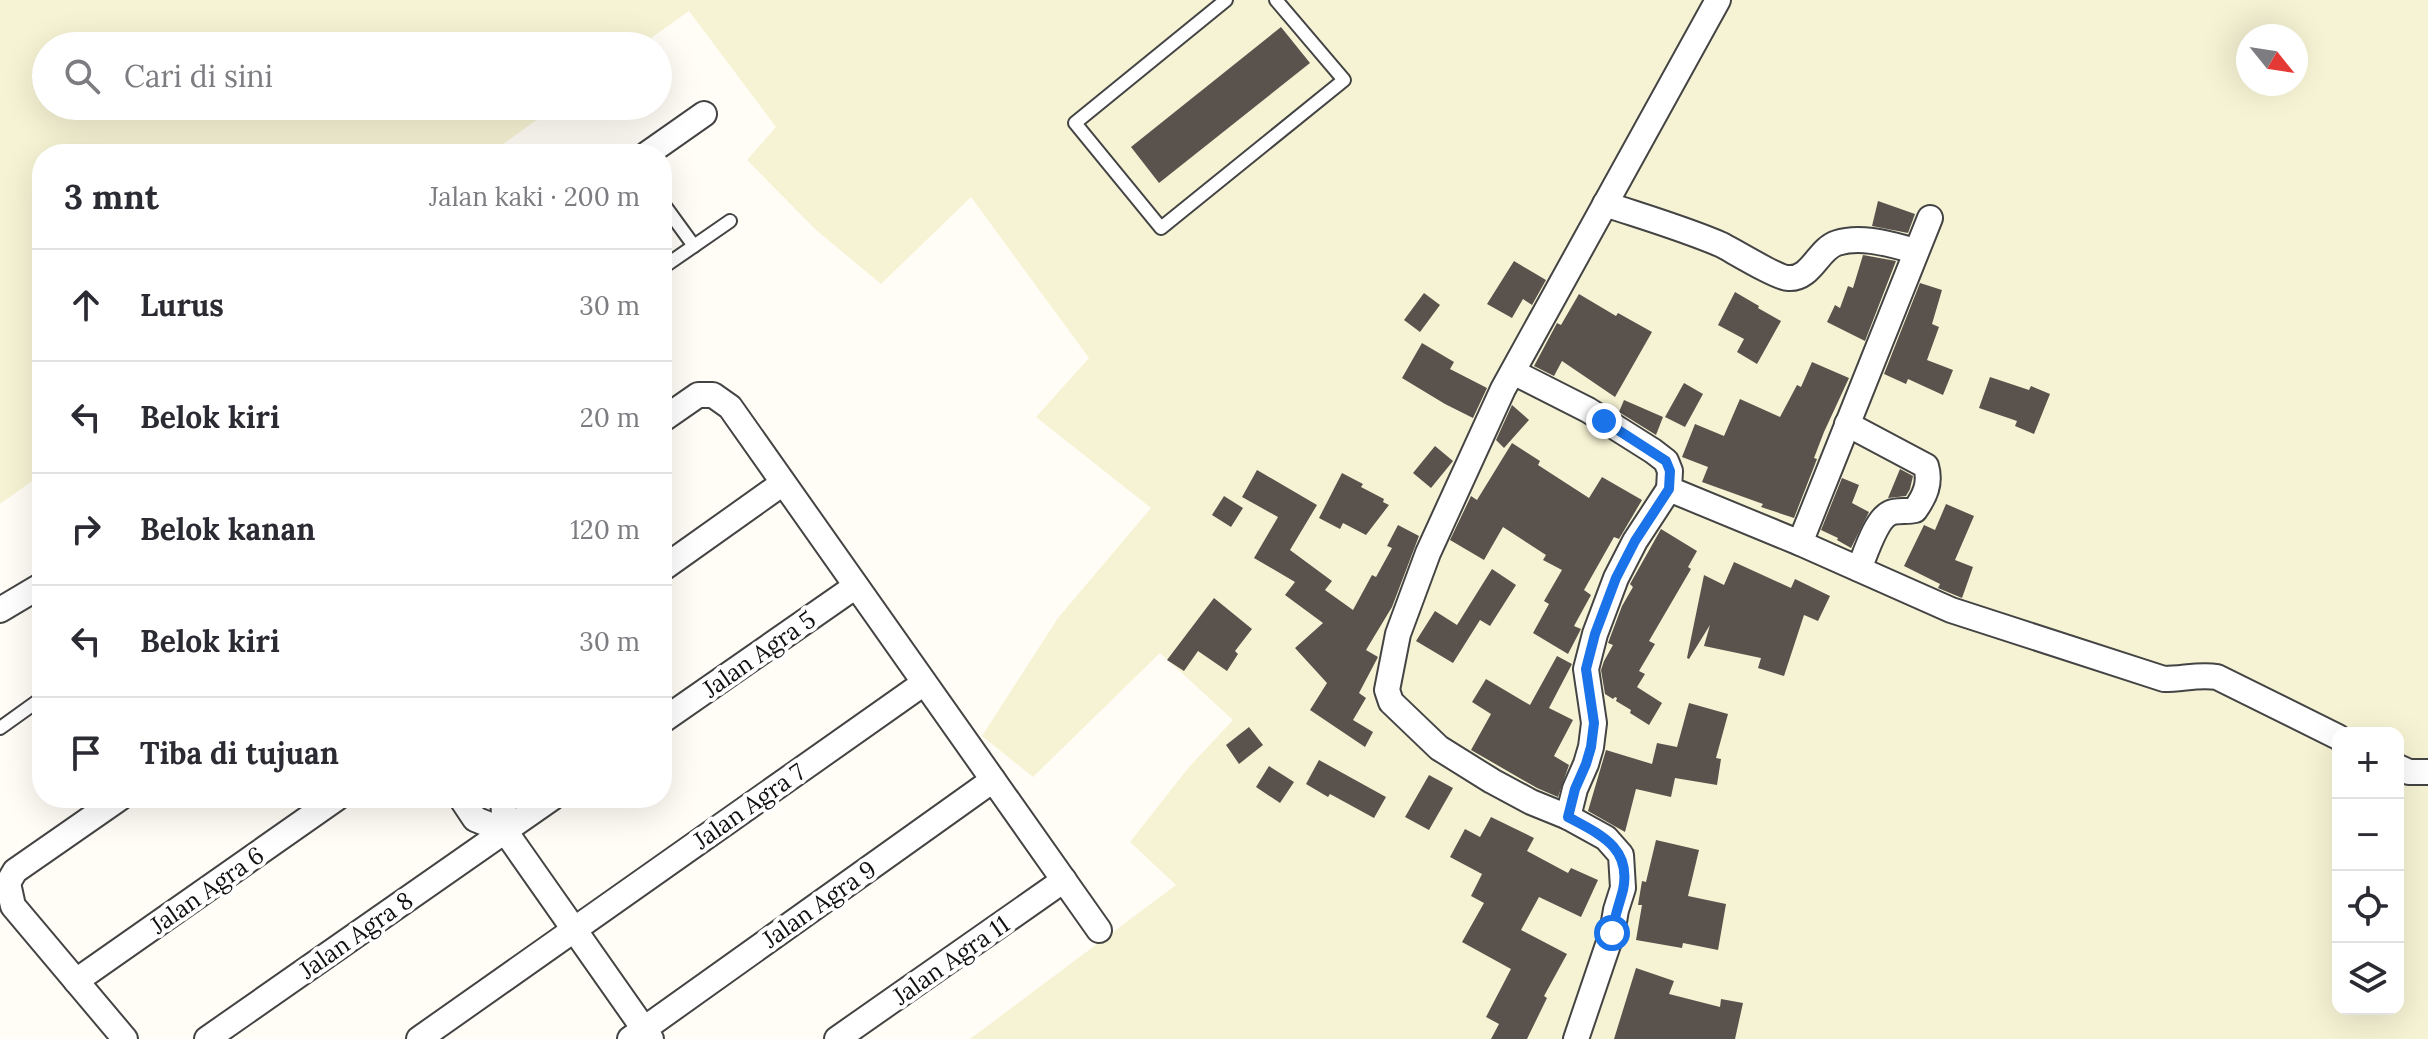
<!DOCTYPE html>
<html lang="id">
<meta charset="utf-8">
<style>
body{margin:0;font-family:Lora,serif;background:#f7f7f7;color:#2b2b33}
.controls{position:absolute;right:24px;bottom:24px;display:grid;overflow:hidden;border-radius:16px;box-shadow:0 8px 32px #0002}
.controls button{width:72px;height:72px;display:grid;place-items:center;padding:0;border:0;border-bottom:2px solid #e1e1e2;background:#fff;color:#2b2b33;font:40px sans-serif}
.compass{position:absolute;left:2236px;top:24px;width:72px;height:72px;border-radius:50%;background:#fff;box-shadow:0 8px 32px #0002;rotate:120deg}
.stop{position:absolute;width:24px;height:24px;margin:-18px;border:6px solid #1a73e8;border-radius:50%;background:#fff}
.stop.end{background:#1a73e8;border-color:#fff;box-shadow:0 2px 8px #0008}
.list{margin:0;padding:0;list-style:none}
h2{display:flex;justify-content:space-between;align-items:center;height:104px;margin:0;padding:0 32px;font-size:34px}
h2 small{font-size:26px;font-weight:400;color:#7c7c81}
.list li{display:grid;grid-template-columns:52px 1fr auto;gap:24px;align-items:center;box-sizing:border-box;height:112px;padding:0 32px;border-top:2px solid #e1e1e2}
.list b{display:block;font-size:30px;white-space:nowrap}
.list em{font-size:26px;font-style:normal;color:#7c7c81}
.icon{flex:none;width:44px;height:44px;fill:none;stroke:currentColor;stroke-width:2;stroke-linecap:round;stroke-linejoin:round}
.map{position:relative;flex:none;width:2428px;height:1039px;overflow:hidden}
.search{position:absolute;background:#fff;box-shadow:0 8px 32px #0002;left:32px;top:32px;width:640px;height:88px;display:flex;align-items:center;gap:20px;box-sizing:border-box;padding:0 28px;border-radius:44px;color:#7c7c81;font-size:30px}
.panel{position:absolute;background:#fff;box-shadow:0 8px 32px #0002;left:32px;top:144px;width:640px;height:664px;border-radius:32px}
.map>svg:first-child{display:block}
.farmland{fill:#f6f3d4;fill-rule:evenodd}
.building{fill:#5a524d}
.lines{fill:none;stroke-linecap:round;stroke-linejoin:round}
.lane-casing{stroke:#444;stroke-width:16}
.street-casing{stroke:#444;stroke-width:28}
.lane{stroke:#fff;stroke-width:12}
.street{stroke:#fff;stroke-width:24}
.route{stroke:#1a73e8;stroke-width:10}
.labels{text-anchor:middle;dominant-baseline:central;stroke-width:8;stroke-linejoin:round;paint-order:stroke}
.street-label{font-size:24px;fill:#111;stroke:#fff}
</style>
<div class="map">
<svg width="2428" height="1039" viewBox="0 0 2428 1039">
<rect width="100%" height="100%" fill="#fffdf5"/>
<path class="farmland" d="M0,0H2428V1039H970L1176,885L1130,842L1189,767L1233,720L1160,653L1033,777L982,736L1058,618L1151,508L1036,417L1089,358L971,197L881,284L816,230L747,160L776,127L689,11L640,46H46V106H556L489,154H42V474L0,504ZM2248,36H2296V84H2248ZM2338,733H2398V1009H2338Z"/>
<g class="building">
<polygon points="1281,27 1310,63 1159,183 1131,147"/>
<polygon points="1878,201 1915,214 1908,233 1872,226"/>
<polygon points="1863,255 1896,261 1865,341 1827,322 1835,305 1840,308 1848,286 1853,288"/>
<polygon points="1514,261 1546,280 1532,305 1523,299 1512,318 1487,304"/>
<polygon points="1920,283 1942,290 1932,324 1939,327 1927,360 1953,370 1943,395 1908,379 1906,384 1884,374"/>
<polygon points="1735,292 1759,306 1758,308 1781,321 1757,364 1737,352 1744,339 1718,325"/>
<polygon points="1424,293 1440,305 1420,332 1404,320"/>
<polygon points="1579,294 1616,316 1618,313 1652,332 1615,397 1562,361 1554,376 1534,366 1557,323 1561,325"/>
<polygon points="1422,343 1454,362 1450,369 1487,388 1473,418 1445,404 1402,378"/>
<polygon points="1812,362 1849,378 1824,432 1814,458 1817,459 1794,518 1761,507 1763,504 1702,482 1708,467 1682,457 1695,424 1724,436 1740,399 1780,417 1797,385 1801,387"/>
<polygon points="1990,377 2029,390 2031,386 2050,394 2034,434 2015,426 2017,421 1979,408"/>
<polygon points="1684,383 1703,394 1685,427 1665,417"/>
<polygon points="1624,400 1663,417 1656,435 1619,412"/>
<polygon points="1512,405 1529,420 1504,448 1496,440"/>
<polygon points="1512,443 1540,461 1538,465 1589,498 1602,477 1642,500 1619,539 1614,537 1584,590 1591,595 1574,626 1581,629 1568,654 1533,633 1549,604 1544,601 1562,570 1543,560 1546,555 1503,527 1484,560 1450,540 1471,496 1477,500"/>
<polygon points="1435,446 1453,461 1431,488 1413,473"/>
<polygon points="1900,469 1913,476 1910,489 1906,496 1888,498"/>
<polygon points="1257,470 1317,505 1290,550 1332,581 1325,590 1353,610 1372,575 1376,577 1392,548 1387,546 1398,525 1419,536 1392,607 1366,650 1378,657 1359,693 1366,698 1353,720 1373,732 1365,747 1310,710 1327,683 1295,648 1323,623 1285,595 1295,582 1254,558 1278,517 1242,497"/>
<polygon points="1342,473 1363,484 1361,487 1384,499 1383,502 1389,505 1366,535 1343,523 1340,529 1319,518"/>
<polygon points="1842,478 1859,485 1852,503 1869,512 1851,548 1837,540 1838,538 1821,530"/>
<polygon points="1224,496 1243,508 1231,527 1212,515"/>
<polygon points="1946,504 1974,516 1955,560 1973,567 1962,598 1938,588 1940,584 1904,566 1924,525 1935,530"/>
<polygon points="1661,529 1697,551 1688,567 1691,569 1649,641 1655,644 1639,671 1645,674 1637,687 1662,703 1649,725 1630,713 1631,710 1616,701 1617,698 1615,697 1613,699 1605,694 1601,670 1604,661 1613,645 1608,643 1622,606 1633,587 1630,584"/>
<polygon points="1734,562 1791,588 1795,579 1830,596 1818,621 1804,615 1784,676 1758,668 1761,658 1704,646 1710,625 1689,659 1687,658 1704,575 1724,585"/>
<polygon points="1492,569 1516,585 1490,626 1480,620 1453,663 1416,641 1435,611 1457,625"/>
<polygon points="1214,598 1252,629 1235,651 1238,654 1227,671 1198,651 1184,671 1167,660"/>
<polygon points="1557,656 1572,664 1549,708 1573,720 1554,756 1569,765 1558,797 1537,788 1471,750 1491,714 1472,702 1486,679 1530,705"/>
<polygon points="1689,703 1728,714 1716,758 1721,759 1717,785 1675,778 1671,797 1636,789 1625,832 1588,811 1606,750 1652,764 1657,743 1677,747"/>
<polygon points="1249,727 1263,745 1239,764 1226,745"/>
<polygon points="1319,760 1386,797 1374,818 1330,794 1328,797 1306,784"/>
<polygon points="1269,766 1294,782 1280,803 1256,787"/>
<polygon points="1429,775 1453,788 1429,830 1405,817"/>
<polygon points="1491,817 1534,838 1527,851 1568,873 1571,868 1598,880 1581,917 1539,897 1521,930 1567,954 1544,996 1547,998 1527,1039 1491,1039 1499,1024 1486,1017 1511,969 1462,942 1484,903 1471,896 1482,874 1450,857 1465,829 1480,837"/>
<polygon points="1656,840 1699,850 1688,896 1726,904 1718,950 1683,943 1682,948 1636,940 1642,905 1638,905 1642,881 1646,882"/>
<polygon points="1636,968 1674,981 1669,994 1720,1007 1721,999 1743,1003 1735,1039 1614,1039"/>
</g>
<g class="lines">
<defs>
<g id="lane">
<polyline points="1226,0 1075,123 1161,228 1344,80 1276,0"/>
<polyline points="662,202 694,246"/>
<polyline points="662,268 730,221"/>
<polyline points="0,728 42,698"/>
</g>
<g id="street">
<polyline points="647,154 704,114"/>
<path d="M1605,204C1644,217 1685,229 1722,245C1735,252 1778,278 1788,278C1811,280 1818,249 1837,243C1862,235 1892,245 1916,251"/>
<polyline points="1513,372 1588,410 1653,451 1666,461 1670,471 1669,489 1800,543 1930,218"/>
<polyline points="662,420 698,395 713,395 730,407 1099,930"/>
<path d="M1847,424L1926,466C1931,483 1925,496 1915,510C1907,512 1897,510 1890,513C1876,519 1865,555 1859,569"/>
<path d="M1800,543L1951,610L2164,679C2183,679 2199,674 2217,677L2338,737"/>
<polyline points="662,569 783,483"/>
<polyline points="0,610 42,585"/>
<polyline points="662,721 856,586"/>
<polyline points="2398,767 2409,772 2428,772"/>
<polyline points="120,798 15,871 8,883 13,906 125,1039"/>
<polyline points="461,798 475,819 505,831"/>
<polyline points="503,798 505,831 651,1039"/>
<polyline points="1568,817 1575,789 1586,764 1591,747 1594,723 1586,669 1595,634 1616,578 1635,541 1669,489"/>
<polyline points="76,981 337,798"/>
<polyline points="207,1039 552,798"/>
<polyline points="419,1039 924,683"/>
<polyline points="630,1039 993,780"/>
<polyline points="837,1039 1064,880"/>
<polyline points="1576,1039 1612,933 1616,910 1623,888 1621,855 1606,838 1568,817 1531,802 1492,781 1439,748 1391,702 1387,690 1398,634 1428,553 1503,389 1718,0"/>
</g>
</defs>
<use href="#lane" class="lane-casing"/>
<use href="#street" class="street-casing"/>
<use href="#lane" class="lane"/>
<use href="#street" class="street"/>
</g>
<g class="lines">
<path class="route" d="M1604,421L1666,461L1670,471L1669,489L1635,541L1616,578L1595,634L1586,669L1594,723L1591,747L1586,764L1575,789L1568,817C1599,834 1632,847 1623,890C1619,905 1614,918 1612,933"/>
</g>
<g class="labels">
<g class="street-label">
<text transform="translate(759 654) rotate(-35)">Jalan Agra 5</text>
<text transform="translate(749 806) rotate(-35)">Jalan Agra 7</text>
<text transform="translate(207 890) rotate(-35)">Jalan Agra 6</text>
<text transform="translate(819 904) rotate(-35)">Jalan Agra 9</text>
<text transform="translate(356 935) rotate(-35)">Jalan Agra 8</text>
<text transform="translate(951 960) rotate(-35)">Jalan Agra 11</text>
</g>
</g>
</svg>
<div class="controls">
<button>+</button>
<button>−</button>
<button><svg class="icon" aria-label="locate" viewBox="0 0 24 24"><circle cx="12" cy="12" r="6"/><path d="M12 2v4M12 18v4M2 12h4M18 12h4"/></svg></button>
<button><svg class="icon" aria-label="layers" viewBox="0 0 24 24"><path d="M12 4l9 5-9 5-9-5zM3 14l9 5 9-5"/></svg></button>
</div>
<svg class="compass" viewBox="-18 -18 36 36"><path d="M0-13l5 13h-10z" fill="#e53935"/><path d="M0 13l5-13h-10z" fill="#7c7c81"/></svg>
<div class="stop" style="left:1612px;top:933px"></div>
<div class="stop end" style="left:1604px;top:421px"></div>
<div class="search"><svg class="icon" aria-label="search" viewBox="0 0 24 24"><circle cx="10" cy="10" r="6"/><path d="M15 15l6 6"/></svg>Cari di sini</div>
<section class="panel">
<h2>3 mnt<small>Jalan kaki · 200 m</small></h2>
<ul class="list">
<li><svg class="icon" aria-label="ahead" viewBox="0 0 24 24"><path d="M12 20V5M6 11l6-6 6 6"/></svg><div><b>Lurus</b></div><em>30 m</em></li>
<li><svg class="icon" aria-label="left" viewBox="0 0 24 24"><path d="M17 20v-9H6M10 6l-5 5 5 5"/></svg><div><b>Belok kiri</b></div><em>20 m</em></li>
<li><svg class="icon" aria-label="right" viewBox="0 0 24 24"><path d="M7 20v-9h11M14 6l5 5-5 5"/></svg><div><b>Belok kanan</b></div><em>120 m</em></li>
<li><svg class="icon" aria-label="left" viewBox="0 0 24 24"><path d="M17 20v-9H6M10 6l-5 5 5 5"/></svg><div><b>Belok kiri</b></div><em>30 m</em></li>
<li><svg class="icon" aria-label="arrive" viewBox="0 0 24 24"><path d="M6 21V4h12l-3 4 3 4H6"/></svg><div><b>Tiba di tujuan</b></div></li>
</ul>
</section>
</div>
